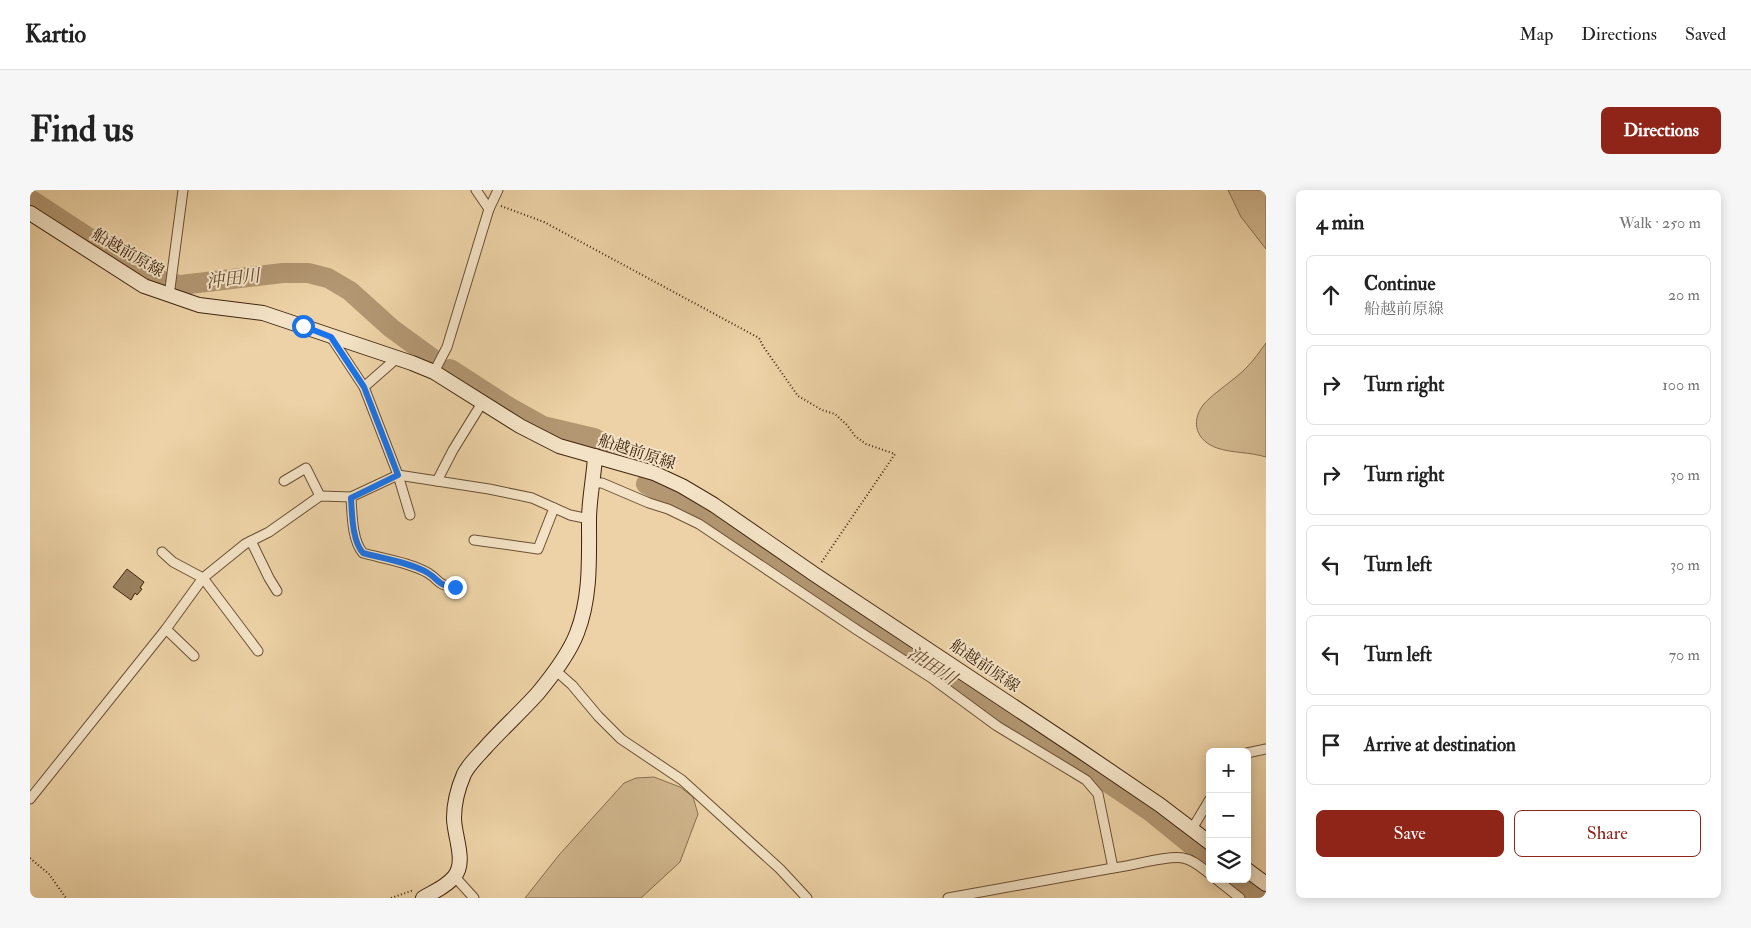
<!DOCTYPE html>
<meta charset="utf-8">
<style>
body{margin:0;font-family:"IM FELL Double Pica","Noto Serif JP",serif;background:#f6f6f6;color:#222}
.controls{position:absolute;right:15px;bottom:15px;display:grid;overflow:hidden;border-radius:8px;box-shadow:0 2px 12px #0003}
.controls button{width:45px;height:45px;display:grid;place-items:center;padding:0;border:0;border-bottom:1px solid #e0e0e0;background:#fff;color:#222;font:25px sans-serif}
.stop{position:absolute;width:15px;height:15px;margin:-11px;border:4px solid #1a73e8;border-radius:50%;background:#fff}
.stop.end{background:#1a73e8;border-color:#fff;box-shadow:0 1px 5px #0008}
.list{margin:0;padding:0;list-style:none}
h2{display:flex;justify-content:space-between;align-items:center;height:65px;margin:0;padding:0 20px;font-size:21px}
h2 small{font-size:16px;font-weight:400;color:#767676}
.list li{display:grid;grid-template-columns:32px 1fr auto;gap:15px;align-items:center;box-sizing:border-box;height:80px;margin:0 10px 10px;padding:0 10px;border:1px solid #e0e0e0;border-radius:8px}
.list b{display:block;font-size:19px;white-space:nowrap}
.list p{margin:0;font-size:16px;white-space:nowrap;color:#767676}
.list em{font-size:16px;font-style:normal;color:#767676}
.actions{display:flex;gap:10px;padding:15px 20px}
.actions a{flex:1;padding:11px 0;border:1px solid #8f2418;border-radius:8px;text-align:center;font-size:18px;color:#8f2418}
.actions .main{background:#8f2418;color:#fff}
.icon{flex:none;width:28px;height:28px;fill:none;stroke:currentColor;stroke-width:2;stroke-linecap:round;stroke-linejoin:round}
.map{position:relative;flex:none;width:1236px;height:708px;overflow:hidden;border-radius:8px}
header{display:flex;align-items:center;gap:30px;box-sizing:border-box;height:70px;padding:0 25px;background:#fff;border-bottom:1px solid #e0e0e0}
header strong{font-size:24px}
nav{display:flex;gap:28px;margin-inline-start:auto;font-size:18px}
.intro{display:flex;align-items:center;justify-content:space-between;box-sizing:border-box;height:120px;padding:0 30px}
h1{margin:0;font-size:35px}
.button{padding:12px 22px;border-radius:8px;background:#8f2418;color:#fff;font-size:18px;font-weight:700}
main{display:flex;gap:30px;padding:0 30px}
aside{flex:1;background:#fff;border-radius:8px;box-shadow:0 2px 12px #0003}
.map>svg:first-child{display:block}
.green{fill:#cfb58c;stroke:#886d4d}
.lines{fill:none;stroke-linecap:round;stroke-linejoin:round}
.river{stroke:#b29772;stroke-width:20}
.building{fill:#997f5d;stroke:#40250e}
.street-casing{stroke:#6b5034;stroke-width:11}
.secondary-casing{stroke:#40250e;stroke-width:16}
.path{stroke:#40250e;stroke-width:2;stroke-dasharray:1 2.5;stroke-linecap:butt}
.street{stroke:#f3e2c5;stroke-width:9}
.secondary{stroke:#f3e2c5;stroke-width:14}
.route{stroke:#1a73e8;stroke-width:6}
.labels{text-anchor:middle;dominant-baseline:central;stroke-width:4;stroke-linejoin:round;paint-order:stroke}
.street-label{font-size:16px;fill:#40250e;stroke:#f3e2c5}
.water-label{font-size:18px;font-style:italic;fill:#62472c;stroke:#f3e2c5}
</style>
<header>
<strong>Kartio</strong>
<nav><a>Map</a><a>Directions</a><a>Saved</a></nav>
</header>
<div class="intro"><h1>Find us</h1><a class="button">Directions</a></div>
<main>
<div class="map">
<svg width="1236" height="708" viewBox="0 0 1236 708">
<rect width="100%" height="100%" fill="#ecd2a6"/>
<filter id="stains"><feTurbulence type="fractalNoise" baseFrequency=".004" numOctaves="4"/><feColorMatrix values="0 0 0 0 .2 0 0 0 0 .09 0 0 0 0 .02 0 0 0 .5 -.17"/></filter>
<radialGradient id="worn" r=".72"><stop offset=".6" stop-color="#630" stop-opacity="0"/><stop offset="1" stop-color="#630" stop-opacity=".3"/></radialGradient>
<g class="green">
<polygon points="1198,0 1236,0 1236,59 1211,27"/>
<path d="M1236,153V267C1220,262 1201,263 1187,258C1167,251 1160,233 1173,215C1183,203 1206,189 1217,177C1224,170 1230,161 1236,153Z"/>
<polygon points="624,587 650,597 663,607 668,624 650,672 611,708 495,708 529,665 594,593 606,588"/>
</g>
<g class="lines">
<g class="river">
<polyline points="0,9 67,53 134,92 151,95 253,83 278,83 298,88 320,101 361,138 402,168"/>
<polyline points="420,179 479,217 513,236 564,248 578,255"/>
<polyline points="616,294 632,303 648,307 1021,554 1121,622 1180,670"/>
<polyline points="1204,689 1228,708"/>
</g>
</g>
<polygon class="building" points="97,379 114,392 110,398 112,399 107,405 105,403 101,410 83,397"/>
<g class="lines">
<defs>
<g id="street">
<polyline points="446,0 459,19"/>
<polyline points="139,106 153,0"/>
<polyline points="301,147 334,197 368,285 380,325"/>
<polyline points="404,182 417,157 459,19 468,0"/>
<polyline points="334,197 367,168"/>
<polyline points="254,291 276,278 290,306"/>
<polyline points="407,291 423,260 452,213"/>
<path d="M563,293H572L619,313L638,319L669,334L827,440L903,489L967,536L1056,590L1068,604L1083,678C1101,676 1139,665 1153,668C1164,670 1172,678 1180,684"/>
<path d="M321,307C322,323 322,351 333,363C351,368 382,373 398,383C411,391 406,395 425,397"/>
<polyline points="444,350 508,359 524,318"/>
<polyline points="221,351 239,388 247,401"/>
<polyline points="132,362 143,372 173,388 228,461"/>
<polyline points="136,439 164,466"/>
<polyline points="525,480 542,495 568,526 591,549 652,590 750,679 777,708"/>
<polyline points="1217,563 1236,559"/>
<polyline points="0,609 136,439 173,388 215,354 239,342 290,306 321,307 368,285 459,299 502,308 540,325 559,329"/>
<polyline points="1162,639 1180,609"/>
<polyline points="425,687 444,708"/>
<polyline points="1186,689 1210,708"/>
<polyline points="918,708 1083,678"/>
</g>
<g id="secondary">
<polyline points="0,23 114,96 169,115 233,123 382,173 404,182 490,236 529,256 624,283 652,296 684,315 784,384 1052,562 1130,615 1180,653"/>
<polyline points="1217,680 1236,694"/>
<path d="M393,708C403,702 416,697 424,687C437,672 424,646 424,628C424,614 428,598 434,584C439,574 448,566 455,558C472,539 491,522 508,503C522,486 539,464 547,443C561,407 559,368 559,330C559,309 564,287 565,266"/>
</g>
</defs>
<use href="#street" class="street-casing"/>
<use href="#secondary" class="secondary-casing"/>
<g class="path">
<polyline points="471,16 514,32 729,148 733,156 768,206 792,220 805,224 817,235 825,246 836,254 865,264 791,373"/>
<polyline points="0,668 19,684 36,708"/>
<polyline points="361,708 384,700"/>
</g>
<use href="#street" class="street"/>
<use href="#secondary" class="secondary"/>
</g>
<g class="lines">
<path class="route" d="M273,136L301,147L334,197L368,285L321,308C322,323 322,351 333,363C351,368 382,373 398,383C411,391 406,395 425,397"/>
</g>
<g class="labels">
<g class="street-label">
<text transform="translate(98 63) rotate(30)">船越前原線</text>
<text transform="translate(607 262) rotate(18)">船越前原線</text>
<text transform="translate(955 476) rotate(34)">船越前原線</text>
</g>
<g class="water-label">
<text transform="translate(203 89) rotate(-7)">沖田川</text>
<text transform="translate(902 476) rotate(33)">沖田川</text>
</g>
</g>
<rect width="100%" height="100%" filter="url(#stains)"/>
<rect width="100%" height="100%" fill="url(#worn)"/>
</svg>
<div class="controls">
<button>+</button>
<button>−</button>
<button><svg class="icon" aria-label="layers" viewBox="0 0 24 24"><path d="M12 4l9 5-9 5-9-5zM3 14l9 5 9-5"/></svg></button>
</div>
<div class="stop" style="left:273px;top:136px"></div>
<div class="stop end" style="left:425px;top:397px"></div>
</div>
<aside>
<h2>4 min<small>Walk · 250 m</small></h2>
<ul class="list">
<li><svg class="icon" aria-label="ahead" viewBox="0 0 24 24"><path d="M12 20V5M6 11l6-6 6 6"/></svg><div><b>Continue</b><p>船越前原線</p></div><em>20 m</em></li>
<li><svg class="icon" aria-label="right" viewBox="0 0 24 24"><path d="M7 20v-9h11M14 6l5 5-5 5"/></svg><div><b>Turn right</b></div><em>100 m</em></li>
<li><svg class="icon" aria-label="right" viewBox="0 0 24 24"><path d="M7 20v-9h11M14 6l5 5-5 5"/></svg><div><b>Turn right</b></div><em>30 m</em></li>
<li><svg class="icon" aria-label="left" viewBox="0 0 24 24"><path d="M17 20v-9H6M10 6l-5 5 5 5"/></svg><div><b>Turn left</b></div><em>30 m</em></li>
<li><svg class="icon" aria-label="left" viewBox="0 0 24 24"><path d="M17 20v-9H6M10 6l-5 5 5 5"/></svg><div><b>Turn left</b></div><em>70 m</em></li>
<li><svg class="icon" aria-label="arrive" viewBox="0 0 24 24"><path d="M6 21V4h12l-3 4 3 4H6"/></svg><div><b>Arrive at destination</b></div></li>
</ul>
<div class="actions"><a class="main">Save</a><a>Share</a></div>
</aside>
</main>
